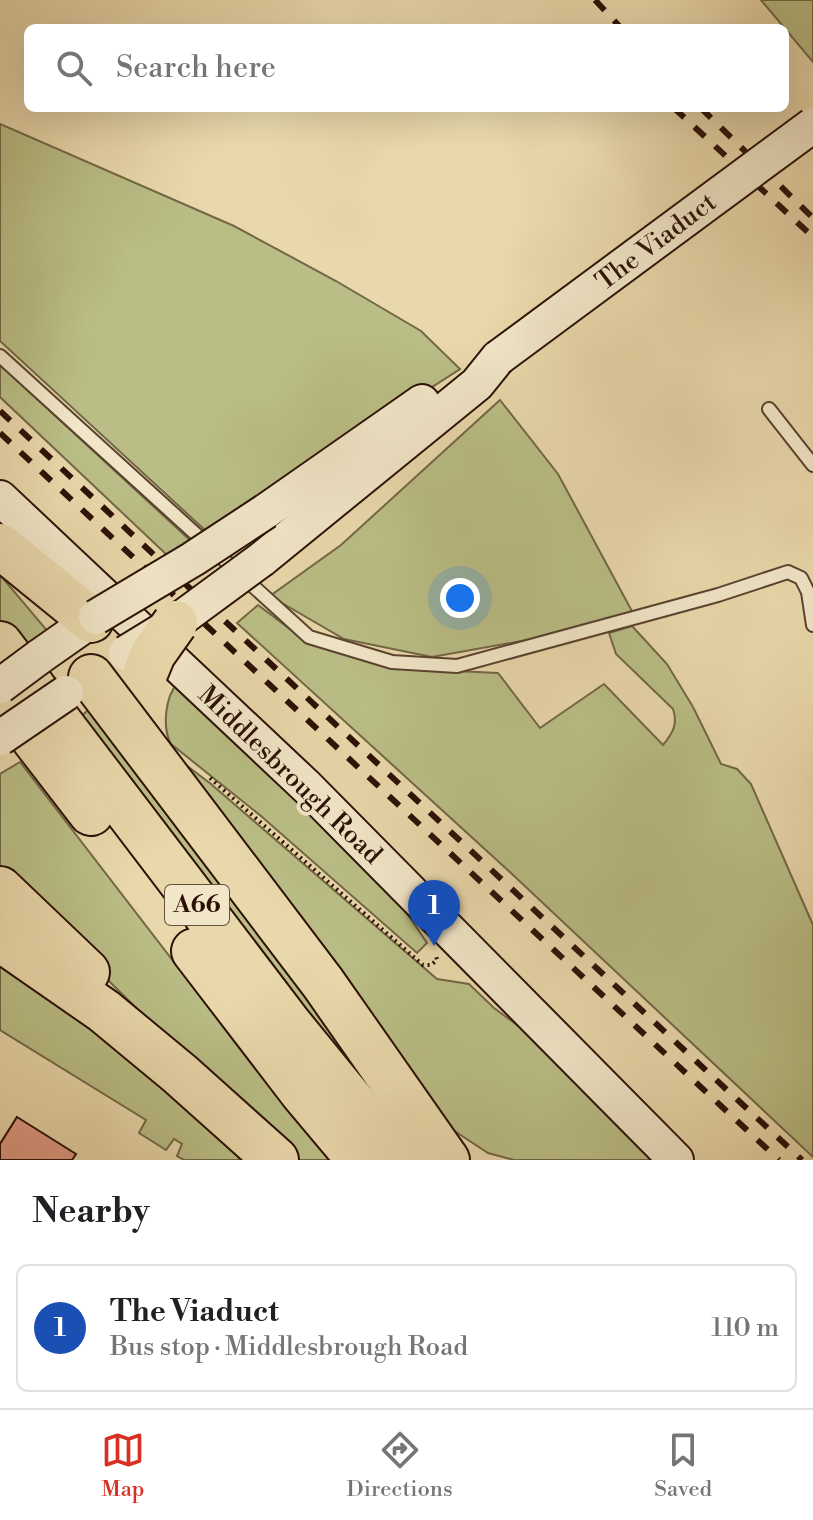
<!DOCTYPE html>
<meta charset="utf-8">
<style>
body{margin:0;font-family:"Libre Bodoni",serif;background:#f2f2f2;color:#202124}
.you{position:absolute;left:460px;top:598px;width:28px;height:28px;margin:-20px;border:6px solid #fff;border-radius:50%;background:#1a73e8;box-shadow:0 0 0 12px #1a73e833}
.badge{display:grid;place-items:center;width:52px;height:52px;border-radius:50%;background:#d93025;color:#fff;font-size:26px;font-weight:700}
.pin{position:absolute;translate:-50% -66px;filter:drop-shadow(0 2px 4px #0008)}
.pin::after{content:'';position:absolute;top:42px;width:28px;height:24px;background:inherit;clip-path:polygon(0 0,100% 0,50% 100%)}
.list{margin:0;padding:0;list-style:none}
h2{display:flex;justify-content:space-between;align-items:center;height:104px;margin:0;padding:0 32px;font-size:34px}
h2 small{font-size:26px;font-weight:400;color:#757577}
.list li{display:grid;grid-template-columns:52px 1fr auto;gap:24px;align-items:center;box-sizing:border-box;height:128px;margin:0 16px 16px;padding:0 16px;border:2px solid #e0e0e0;border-radius:12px}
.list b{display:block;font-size:30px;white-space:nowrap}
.list p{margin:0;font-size:26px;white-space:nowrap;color:#757577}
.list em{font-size:26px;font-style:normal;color:#757577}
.icon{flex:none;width:44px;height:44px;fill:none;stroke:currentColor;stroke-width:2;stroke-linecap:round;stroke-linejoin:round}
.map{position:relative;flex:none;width:813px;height:1160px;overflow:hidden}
.search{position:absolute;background:#fff;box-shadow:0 8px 32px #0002;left:24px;right:24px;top:24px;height:88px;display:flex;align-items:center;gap:20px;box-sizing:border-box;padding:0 28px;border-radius:12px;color:#757577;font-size:30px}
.sheet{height:248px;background:#fff}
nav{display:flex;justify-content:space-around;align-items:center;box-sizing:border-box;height:112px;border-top:2px solid #e0e0e0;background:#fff;font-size:22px;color:#757577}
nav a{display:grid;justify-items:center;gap:4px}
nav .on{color:#d93025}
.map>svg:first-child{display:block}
.green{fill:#babe86;stroke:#726746;stroke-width:2}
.building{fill:#e19b85;stroke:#2b1006;stroke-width:2}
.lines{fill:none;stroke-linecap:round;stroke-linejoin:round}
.lane-casing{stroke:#5a422f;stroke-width:16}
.secondary-casing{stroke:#2b1006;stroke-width:38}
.highway-casing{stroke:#2b1006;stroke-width:48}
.path{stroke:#2b1006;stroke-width:4;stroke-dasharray:2 4;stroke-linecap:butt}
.lane{stroke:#f1e6c8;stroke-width:12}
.secondary{stroke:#f1e6c8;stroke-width:34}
.highway{stroke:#e9d8ab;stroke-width:44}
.rail{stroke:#2b1006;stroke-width:6;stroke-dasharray:14 14;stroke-linecap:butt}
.secondary-bridge-casing{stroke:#2b1006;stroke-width:38;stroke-linecap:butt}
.highway-bridge-casing{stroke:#2b1006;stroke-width:48;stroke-linecap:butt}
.secondary-bridge{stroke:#f1e6c8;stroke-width:34}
.highway-bridge{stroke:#e9d8ab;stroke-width:44}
.labels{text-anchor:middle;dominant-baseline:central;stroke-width:8;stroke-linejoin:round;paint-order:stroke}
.shield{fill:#f1e6c8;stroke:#665040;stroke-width:2}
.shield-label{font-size:24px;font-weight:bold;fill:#2b1006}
.street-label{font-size:26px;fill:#2b1006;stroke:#f1e6c8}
</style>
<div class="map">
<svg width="813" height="1160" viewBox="0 0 813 1160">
<rect width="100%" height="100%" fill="#e9d8ab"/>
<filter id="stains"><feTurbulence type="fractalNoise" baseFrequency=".0025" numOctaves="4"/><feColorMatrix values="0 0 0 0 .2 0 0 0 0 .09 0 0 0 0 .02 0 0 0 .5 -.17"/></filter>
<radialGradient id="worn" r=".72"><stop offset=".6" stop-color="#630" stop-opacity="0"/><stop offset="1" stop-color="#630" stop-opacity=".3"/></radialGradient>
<g class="green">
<polygon points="761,0 813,0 813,62"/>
<polygon points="0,124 234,226 336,281 421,331 460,369 207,532 0,341"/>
<polygon points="0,365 192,542 169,557 0,397"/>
<polygon points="500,400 558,474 633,613 533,639 432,657 344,639 270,596 341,545"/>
<polygon points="0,575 50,634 23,655 0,628"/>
<path d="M258,605L302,638L392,668L498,673L540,728L604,684L663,745C673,733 678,724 673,709L616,654L609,633L632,626L667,664L693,707L721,764L737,769L751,784L813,925V1157L512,874L237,623Z"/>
<path d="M178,683L392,891L427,943L417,953L261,816L171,744C162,728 165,696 178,683Z"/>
<polygon points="92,707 415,1138 413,1160 74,722"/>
<polygon points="174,756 211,784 437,979 469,984 494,1008 532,1036 653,1160 514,1160 488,1153 447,1126"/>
<polygon points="20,762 277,1096 330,1160 291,1160 0,874 0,774"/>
<polygon points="0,962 33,977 236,1145 239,1160 184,1160 177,1156 182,1144 174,1139 166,1150 139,1133 146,1120 0,1030"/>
</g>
<polygon class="building" points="17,1117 76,1154 72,1160 0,1160 0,1144"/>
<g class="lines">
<defs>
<g id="lane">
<polyline points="0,356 309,637 392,662 457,666 718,595 788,572 801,578 808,592 813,625"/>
<polyline points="769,409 813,465"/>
</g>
<g id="secondary">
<polyline points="0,498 307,787 676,1160"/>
<polyline points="266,511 422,402"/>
<polyline points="262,559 477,384 498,358"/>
<polyline points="39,657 96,617"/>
</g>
<g id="highway">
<polyline points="0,546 91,620"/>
<polyline points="0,644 290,1025 400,1160"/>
<polyline points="91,677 323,983 447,1160"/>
<polyline points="0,695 91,813"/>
<polyline points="0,889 87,972"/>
<polyline points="0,942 12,947 104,1011 180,1074 276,1160"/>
<polyline points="194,951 302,1092 359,1160"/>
</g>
</defs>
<use href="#lane" class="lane-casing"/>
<use href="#secondary" class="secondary-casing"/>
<use href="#highway" class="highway-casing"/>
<polyline class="path" points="210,778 423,965 431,965 437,960 436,956"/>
<use href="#lane" class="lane"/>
<use href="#secondary" class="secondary"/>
<use href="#highway" class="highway"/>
<g class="rail">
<polyline points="595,0 621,28"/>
<polyline points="674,108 813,237"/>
<polyline points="701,108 813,218"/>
<polyline points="0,411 802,1160"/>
<polyline points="0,433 779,1160"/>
</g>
<defs>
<g id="secondary-bridge">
<polyline points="498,358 813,125"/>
<polyline points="96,617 193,559 266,511"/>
<polyline points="126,653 175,623 262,559"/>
<polyline points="0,686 39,657"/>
<polyline points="0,738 66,693"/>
</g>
<polyline id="highway-bridge" points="146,671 153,654 175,623"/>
</defs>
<use href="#secondary-bridge" class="secondary-bridge-casing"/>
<use href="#highway-bridge" class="highway-bridge-casing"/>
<use href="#secondary-bridge" class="secondary-bridge"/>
<use href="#highway-bridge" class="highway-bridge"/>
</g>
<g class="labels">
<rect class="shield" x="165" y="885" width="64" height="40" rx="6"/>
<g class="shield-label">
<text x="197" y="905">A66</text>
</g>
<g class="street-label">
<text transform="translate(656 242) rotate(-37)">The Viaduct</text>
<text transform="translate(290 775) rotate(44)">Middlesbrough Road</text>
</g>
</g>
<rect width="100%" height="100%" filter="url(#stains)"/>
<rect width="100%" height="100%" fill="url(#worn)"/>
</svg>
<div class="you"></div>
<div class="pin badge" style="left:434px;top:946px;background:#1a4fb4">1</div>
<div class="search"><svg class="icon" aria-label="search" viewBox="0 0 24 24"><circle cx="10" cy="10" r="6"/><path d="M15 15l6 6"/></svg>Search here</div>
</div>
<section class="sheet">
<h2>Nearby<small></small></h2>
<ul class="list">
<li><span class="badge" style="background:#1a4fb4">1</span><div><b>The Viaduct</b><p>Bus stop · Middlesbrough Road</p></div><em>110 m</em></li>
</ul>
</section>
<nav>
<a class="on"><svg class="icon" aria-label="map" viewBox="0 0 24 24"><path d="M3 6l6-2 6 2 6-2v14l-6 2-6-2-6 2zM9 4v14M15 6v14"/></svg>Map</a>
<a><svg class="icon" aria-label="directions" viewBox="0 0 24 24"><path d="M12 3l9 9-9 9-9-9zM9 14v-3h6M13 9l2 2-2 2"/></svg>Directions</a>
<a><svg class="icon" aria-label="saved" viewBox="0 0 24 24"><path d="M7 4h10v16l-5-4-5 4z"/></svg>Saved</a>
</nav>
